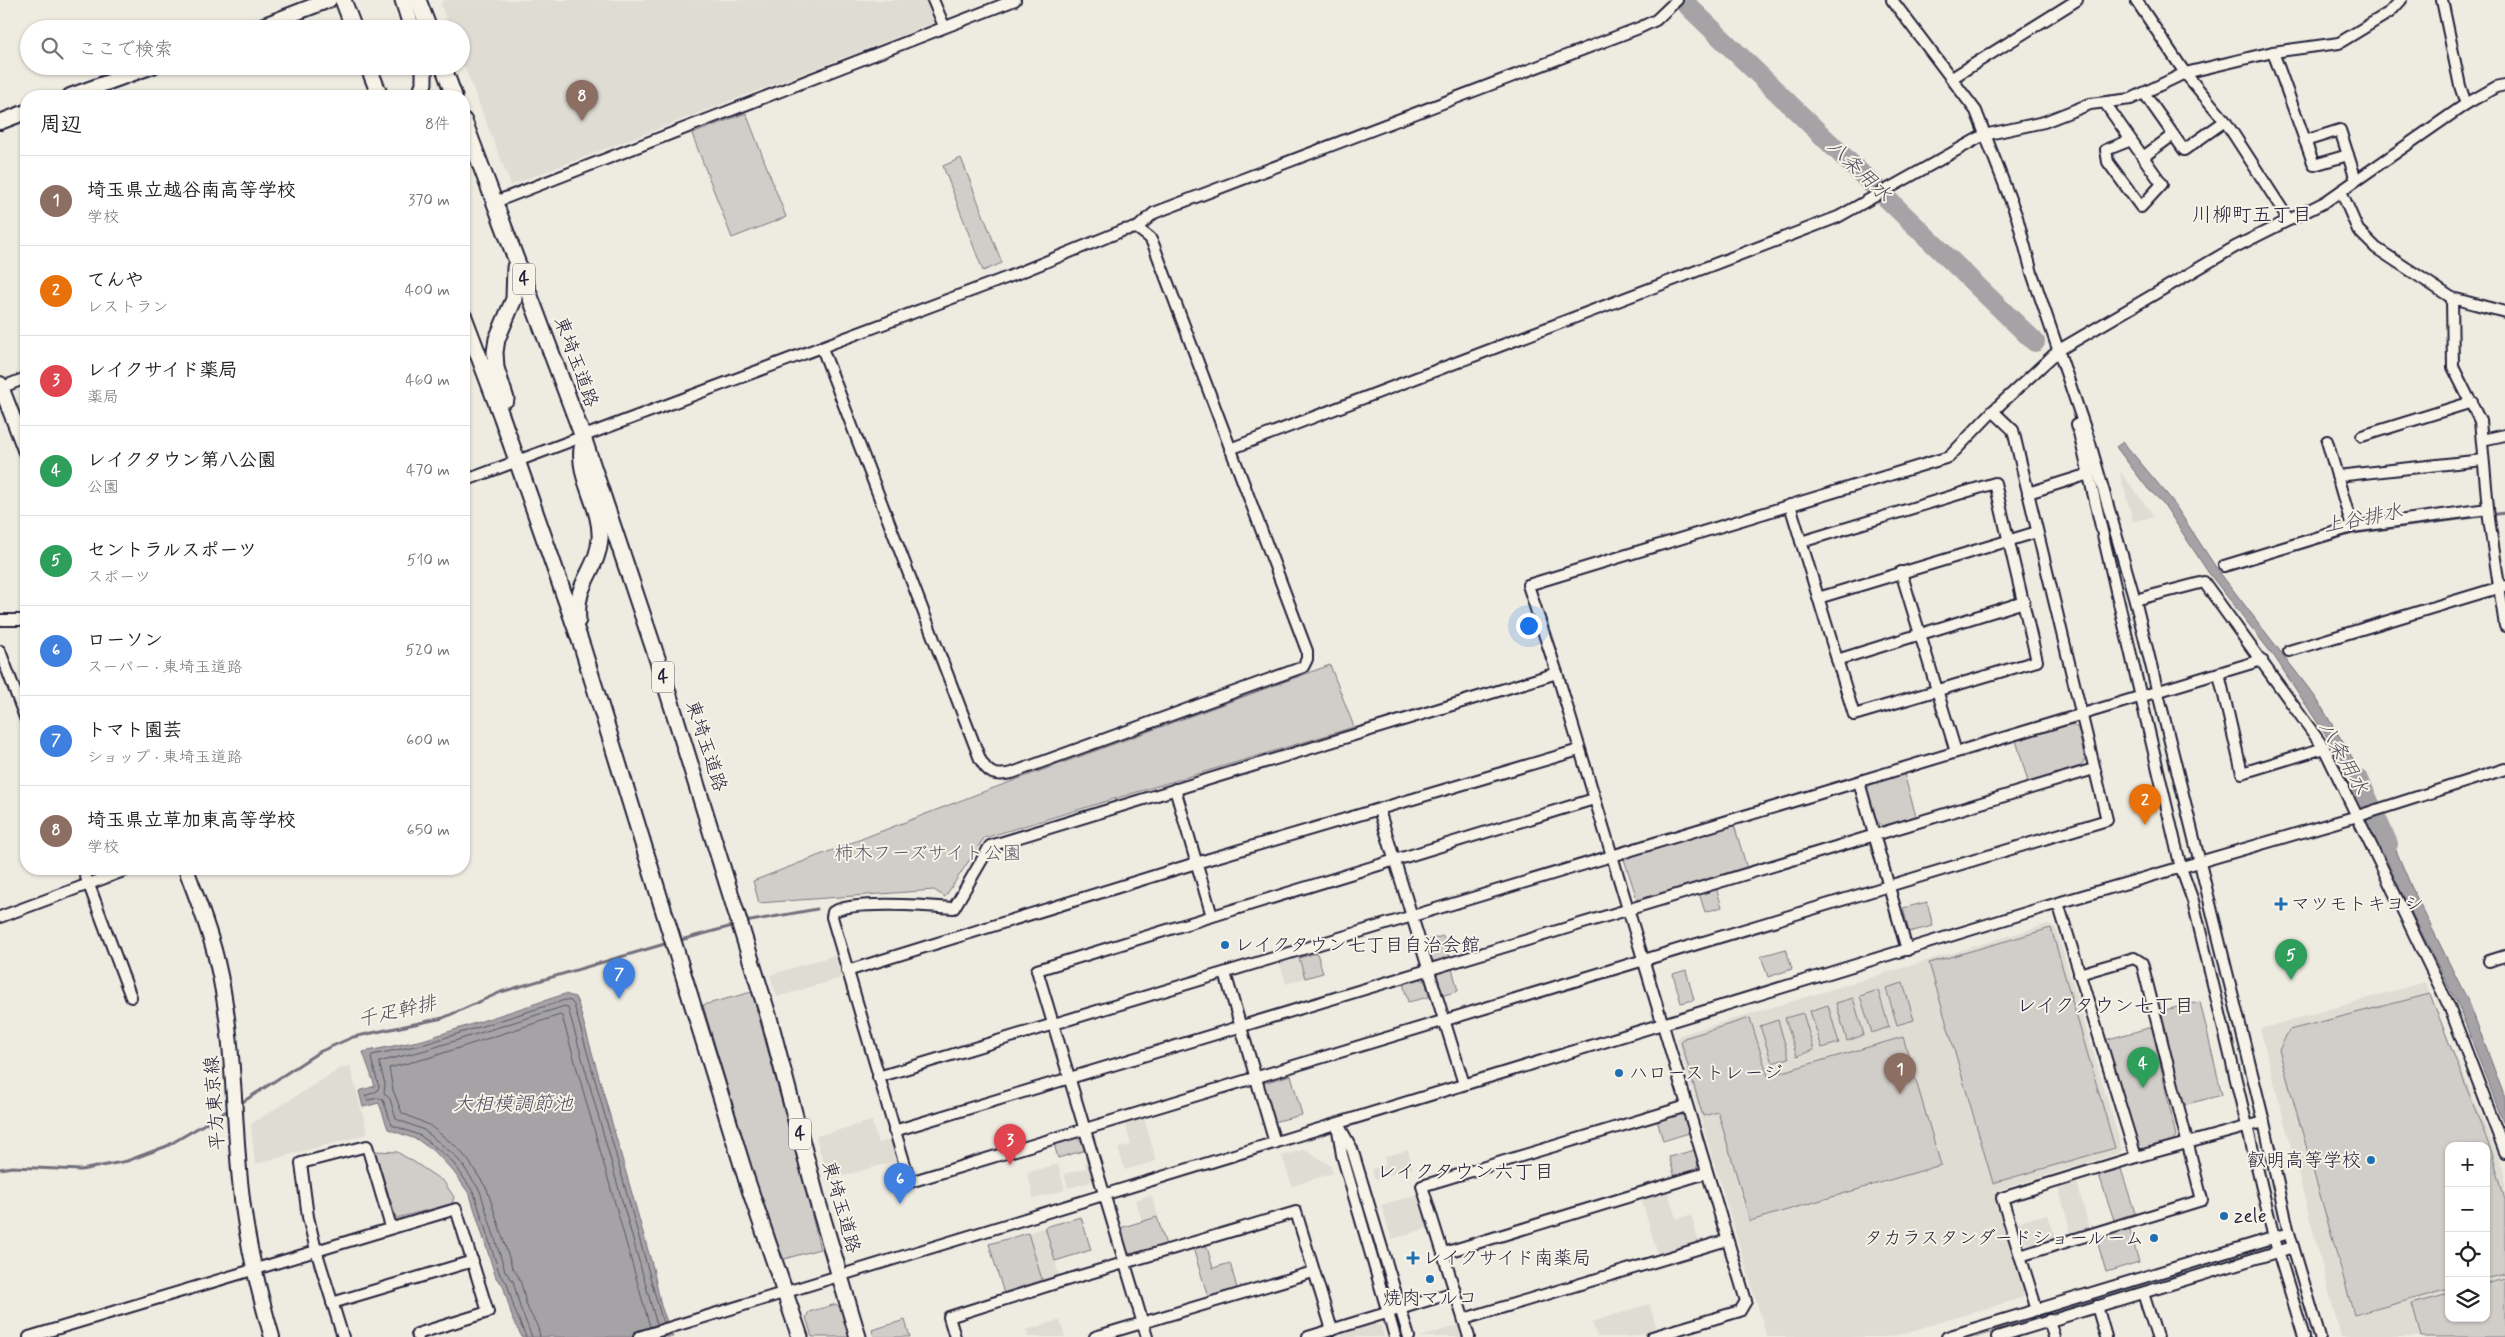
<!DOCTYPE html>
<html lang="ja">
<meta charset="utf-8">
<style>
body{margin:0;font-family:Mynerve,"Klee One",sans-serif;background:#f6f6f6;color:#222}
.controls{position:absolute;right:15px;bottom:15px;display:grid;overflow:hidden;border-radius:10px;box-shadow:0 1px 4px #0004}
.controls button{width:45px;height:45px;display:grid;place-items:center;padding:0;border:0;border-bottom:1px solid #e0e0e0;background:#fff;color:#222;font:25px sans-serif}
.you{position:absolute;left:1528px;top:625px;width:18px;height:18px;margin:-12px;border:4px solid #fff;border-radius:50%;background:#1a73e8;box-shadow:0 0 0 8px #1a73e833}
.badge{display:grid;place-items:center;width:32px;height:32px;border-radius:50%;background:#1f6fb2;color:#fff;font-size:16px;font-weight:700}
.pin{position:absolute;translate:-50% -41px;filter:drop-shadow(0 1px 2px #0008)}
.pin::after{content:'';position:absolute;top:26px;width:18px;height:15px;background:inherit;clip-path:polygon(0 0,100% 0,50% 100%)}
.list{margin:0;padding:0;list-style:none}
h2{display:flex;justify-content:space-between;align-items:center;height:65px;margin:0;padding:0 20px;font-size:21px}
h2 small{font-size:16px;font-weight:400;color:#767676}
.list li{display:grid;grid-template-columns:32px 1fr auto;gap:15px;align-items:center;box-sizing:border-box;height:90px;padding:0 20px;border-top:1px solid #e0e0e0}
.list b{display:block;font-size:19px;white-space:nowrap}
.list p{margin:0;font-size:16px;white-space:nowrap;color:#767676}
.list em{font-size:16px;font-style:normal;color:#767676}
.icon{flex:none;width:28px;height:28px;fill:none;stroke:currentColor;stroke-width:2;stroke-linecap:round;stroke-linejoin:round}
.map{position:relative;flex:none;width:2505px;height:1337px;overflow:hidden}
.search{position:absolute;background:#fff;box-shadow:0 1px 4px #0004;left:20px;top:20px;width:450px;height:55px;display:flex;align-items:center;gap:12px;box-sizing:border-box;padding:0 18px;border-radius:28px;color:#767676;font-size:19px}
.panel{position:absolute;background:#fff;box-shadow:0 1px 4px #0004;left:20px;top:90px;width:450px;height:785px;border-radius:20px}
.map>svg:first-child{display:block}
.built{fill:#dfdcd4;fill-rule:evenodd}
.green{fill:#d1cdc9;stroke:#7a7882}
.water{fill:#a6a3a6;stroke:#716f7b}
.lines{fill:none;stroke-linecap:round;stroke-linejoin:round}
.shore{stroke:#575666;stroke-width:1}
.stream{stroke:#716f7b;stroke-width:3}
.river{stroke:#a6a3a6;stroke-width:20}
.minor-casing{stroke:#22223b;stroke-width:14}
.major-casing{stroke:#22223b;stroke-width:18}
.highway-casing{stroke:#22223b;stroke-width:19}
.minor{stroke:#f7f3e8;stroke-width:10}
.major{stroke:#f7f3e8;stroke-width:14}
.highway{stroke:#f7f3e8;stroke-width:15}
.poi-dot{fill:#1f6fb2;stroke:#f7f3e8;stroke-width:2}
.labels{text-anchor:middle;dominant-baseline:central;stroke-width:4;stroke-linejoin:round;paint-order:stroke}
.shield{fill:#f7f3e8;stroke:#62616f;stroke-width:1}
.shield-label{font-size:18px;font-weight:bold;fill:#22223b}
.street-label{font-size:19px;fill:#22223b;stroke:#f7f3e8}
.park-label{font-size:19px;fill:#575566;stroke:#f7f3e8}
.poi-label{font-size:19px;fill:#22223b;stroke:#f7f3e8;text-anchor:start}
.water-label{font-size:20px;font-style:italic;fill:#504f60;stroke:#f7f3e8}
.neighbourhood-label{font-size:20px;fill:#22223b;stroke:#f7f3e8}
</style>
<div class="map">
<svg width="2505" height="1337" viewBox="0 0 2505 1337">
<rect width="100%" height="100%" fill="#eeebe1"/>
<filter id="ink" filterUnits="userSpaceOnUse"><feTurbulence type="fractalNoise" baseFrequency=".02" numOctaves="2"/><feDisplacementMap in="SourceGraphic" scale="10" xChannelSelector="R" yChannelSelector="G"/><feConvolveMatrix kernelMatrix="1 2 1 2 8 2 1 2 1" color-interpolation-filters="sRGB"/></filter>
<g filter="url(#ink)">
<g class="built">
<polygon points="443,0 925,0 934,23 511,185 461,58 461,29 450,29 441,5"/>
<polygon points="2119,470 2151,512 2153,517 2133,521"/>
<polygon points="2048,924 2056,928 2122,1149 2117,1154 1995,1191 2025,1293 2021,1298 1891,1337 1767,1337 1677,1040 1680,1035"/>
<polygon points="835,955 841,978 777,997 770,975"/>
<polygon points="1299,958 1305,978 1286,984 1280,964"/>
<path d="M2425,982L2505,1173V1337H2341L2260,1029ZM2449,1146H2486V1318H2449Z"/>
<polygon points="350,1066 368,1134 255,1164 251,1124 341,1068"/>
<polygon points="1144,1117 1156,1161 1125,1170 1118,1148 1131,1145 1125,1123"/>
<polygon points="872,1121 878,1143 891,1140 896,1161 828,1180 816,1136"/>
<polygon points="1305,1149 1330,1165 1333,1173 1292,1186 1282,1156"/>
<polygon points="1408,1150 1413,1168 1375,1179 1372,1169 1386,1165 1384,1157"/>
<polygon points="1089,1161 1093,1178 1090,1182 1068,1188 1064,1174 1087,1168 1085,1162"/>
<polygon points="1058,1164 1065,1190 1034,1199 1027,1173"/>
<polygon points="2077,1182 2089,1228 2071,1233 2058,1187"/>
<polygon points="1668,1191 1676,1219 1691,1215 1699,1243 1658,1255 1641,1198"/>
<polygon points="1419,1194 1431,1227 1392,1239 1381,1205"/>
<polygon points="1151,1195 1158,1216 1142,1221 1135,1200"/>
<polygon points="2048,1214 2055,1240 2033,1246 2023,1241 2018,1222"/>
<polygon points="1045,1227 1060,1278 1043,1283 1028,1233"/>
<polygon points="1649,1304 1657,1329 1630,1337 1597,1337 1592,1322"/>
<polygon points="1060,1320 1065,1337 1028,1337 1026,1330"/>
<polygon points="1375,1323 1381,1326 1384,1337 1342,1337 1341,1333"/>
<polygon points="1459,1325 1462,1337 1420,1337"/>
</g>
<g class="green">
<polygon points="746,113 786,217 732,238 692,134"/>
<polygon points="961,158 1002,263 983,271 943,166"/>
<polygon points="1330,665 1354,727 984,838 945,897 934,890 759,903 753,881 980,793"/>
<polygon points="2071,724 2078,728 2085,759 2081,766 2028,782 2016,740"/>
<polygon points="1904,774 1916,816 1883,826 1876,821 1866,791 1870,785"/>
<polygon points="1734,825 1747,868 1638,902 1624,859"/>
<polygon points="1716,888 1722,907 1705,912 1699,893"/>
<polygon points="1927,902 1933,926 1909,932 1903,908"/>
<polygon points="2051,928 2115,1148 1993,1183 1929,963"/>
<polygon points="1443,936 1450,958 1435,962 1431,959 1425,941"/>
<polygon points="1786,949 1792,969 1768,977 1761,956"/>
<polygon points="1317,953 1323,973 1305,978 1299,958"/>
<polygon points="1452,968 1458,991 1441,996 1435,978 1440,971"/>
<polygon points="1686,970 1694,1000 1681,1003 1673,974"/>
<polygon points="1421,979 1426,983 1429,997 1408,1002 1403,983"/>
<polygon points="1903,983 1914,1020 1897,1025 1886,988"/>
<polygon points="1878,990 1889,1027 1872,1033 1860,996"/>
<polygon points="752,992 808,1199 820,1249 784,1259 770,1229 703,1005"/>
<polygon points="2430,994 2492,1153 2505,1200 2505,1274 2486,1279 2486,1146 2449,1146 2449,1289 2354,1315 2279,1050 2289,1030"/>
<polygon points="1853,998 1864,1035 1847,1041 1836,1003"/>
<polygon points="2200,1002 2222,1095 2183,1105 2160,1011"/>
<polygon points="1828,1005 1839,1043 1822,1048 1810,1011"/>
<polygon points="1803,1013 1814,1050 1797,1056 1785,1018"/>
<polygon points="1750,1018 1768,1076 1903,1037 1941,1165 1750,1221 1718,1112 1703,1116 1681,1042 1684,1038"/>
<polygon points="1778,1020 1789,1058 1772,1063 1760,1026"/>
<polygon points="2152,1027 2176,1136 2172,1141 2143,1150 2139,1147 2105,1040"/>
<polygon points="1291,1075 1302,1115 1273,1122 1263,1083"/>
<polygon points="1678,1114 1685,1116 1689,1133 1663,1141 1657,1120"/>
<polygon points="1076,1138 1084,1142 1086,1150 1058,1158 1054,1144"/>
<polygon points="1695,1150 1698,1163 1696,1172 1675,1177 1669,1157"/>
<polygon points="375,1151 397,1152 414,1162 444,1182 454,1197 452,1204 396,1218"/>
<polygon points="2121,1169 2135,1213 2114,1220 2099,1175"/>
<polygon points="1081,1217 1091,1250 1055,1261 1045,1227"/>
<polygon points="1157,1217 1166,1245 1133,1255 1127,1251 1120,1228"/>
<polygon points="2129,1227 2139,1262 2106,1272 2096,1237"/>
<polygon points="1028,1233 1043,1283 1004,1294 989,1244"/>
<polygon points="1206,1244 1213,1268 1230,1263 1237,1288 1208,1297 1193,1248"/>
<polygon points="2201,1270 1977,1337 1968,1337 2153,1279"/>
<polygon points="2505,1279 2505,1337 2421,1337 2412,1304 2449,1294 2449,1318 2486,1318 2486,1284"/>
<polygon points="836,1304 843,1311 851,1337 812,1337 806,1317 809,1312"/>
<polygon points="905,1320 910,1337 874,1337 872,1330"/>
</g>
<g class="water">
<polygon points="2123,442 2171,499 2217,569 2316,698 2355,762 2375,802 2364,805 2346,766 2276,659 2208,572 2163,503 2148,489 2116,447"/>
<polygon points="2382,817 2411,886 2470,1005 2505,1098 2505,1127 2459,1007 2397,884 2371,823"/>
<polygon points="565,994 575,997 578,1003 653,1268 661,1306 673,1337 522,1337 513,1320 503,1285 496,1278 470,1195 453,1171 436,1153 418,1140 388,1129 379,1103 363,1107 359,1091 375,1086 363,1052 423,1040"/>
</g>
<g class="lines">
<g class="shore">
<polyline points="526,1337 514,1308 507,1283 500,1275 474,1193 457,1168 449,1158 421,1136 392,1125 383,1100 379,1098 368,1100 365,1096 377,1091 379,1087 371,1058 372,1055 425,1044 565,1000 571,1001 574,1005 663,1323"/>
<polyline points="532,1337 520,1307 513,1281 505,1271 480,1191 462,1164 453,1154 424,1130 396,1119 390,1099 384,1093 385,1084 379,1062 426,1050 565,1006 568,1008 657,1325"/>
<path d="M540,1337C539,1327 534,1320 529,1311C522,1296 524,1280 512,1267L487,1189L468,1160L458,1148L429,1125L402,1113L393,1090L389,1068L428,1058L560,1015L562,1016L650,1327"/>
</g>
<g class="stream">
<polyline points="2230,570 2353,533 2505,513"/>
<polyline points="745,922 817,909"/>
<polyline points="677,941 736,925"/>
<polyline points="238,1105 319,1052 353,1037 443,1018 501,992 668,943"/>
<polyline points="0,1169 12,1167 81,1170 127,1161 167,1146 230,1109"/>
</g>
<g class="river">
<polyline points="1682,0 2035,342"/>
<polyline points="2359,780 2388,844"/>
</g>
<defs>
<g id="minor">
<polyline points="933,0 944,26"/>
<polyline points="1892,0 1976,111 2017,217 2032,273 2089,440 2135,600 2264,1122 2289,1233 2320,1337"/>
<polyline points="2136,0 2185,73 2225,121 2289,220"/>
<polyline points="2442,0 2460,86 2466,104"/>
<polyline points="2273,52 2314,165 2348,155"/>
<polyline points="1952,78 2077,0"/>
<polyline points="2144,93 2184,150 2225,121"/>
<polyline points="2105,103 2162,184 2141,207 2108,162 2106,150 2131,140"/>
<polyline points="2305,141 2340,130 2356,180"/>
<polyline points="2143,157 2173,135"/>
<polyline points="2341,191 2358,230 2376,248 2452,298 2505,312"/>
<polyline points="495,202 1015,0"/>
<polyline points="1137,228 1154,213 1639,28 1656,20 1677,0"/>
<polyline points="2452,298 2453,367 2480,421 2489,519 2505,626"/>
<polyline points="0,388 26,378"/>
<polyline points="2077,424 2181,868 2193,901 2274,1238 2304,1337"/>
<polyline points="2362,436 2472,402"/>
<polyline points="2482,440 2505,435"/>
<polyline points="2327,441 2352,527"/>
<polyline points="1230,449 1838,217 1984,135 2044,122 2090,104 2131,99 2185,73 2273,52 2339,43 2390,12 2401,0"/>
<polyline points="2337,476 2483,460"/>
<path d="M464,481L1011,276L1124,230L1137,228L1150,238L1154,246L1307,651V659L1303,667L1012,773C995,777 988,774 980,759L822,348"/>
<polyline points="2028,493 2089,474"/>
<polyline points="1790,505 1854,715 2037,661 1995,483 1801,542"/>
<polyline points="2224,566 2352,527 2488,509"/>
<polyline points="1901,572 1956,752"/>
<polyline points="1818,598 2037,532"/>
<polyline points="2135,600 2204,582 2324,748 2449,1006 2505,1152"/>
<polyline points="0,620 26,620"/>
<polyline points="0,651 26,720"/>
<polyline points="2289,651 2504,586"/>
<polyline points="1837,660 2024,602"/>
<path d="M1557,673L990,846L954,908C930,906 852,900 833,912L832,917L910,1182L2107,820L2013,430L1993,411"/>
<polyline points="2219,674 2242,773 2324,748"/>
<polyline points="1859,782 1907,950"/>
<polyline points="1175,789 1212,916"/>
<polyline points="1379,810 1464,1084"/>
<polyline points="83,869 131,997"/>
<polyline points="0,917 129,869"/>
<polyline points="2489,961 2505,956"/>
<polyline points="847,971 1196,863 1579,750"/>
<polyline points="1225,973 1275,1143"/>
<polyline points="878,1077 2262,660"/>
<polyline points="1338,1124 1352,1149 1409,1337"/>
<polyline points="1338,1130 1342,1155 1395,1337"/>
<polyline points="894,1131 2094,769"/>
<polyline points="2136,1157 2264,1122"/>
<polyline points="1444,1253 1706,1173"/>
<polyline points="2020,1256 2202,1200 2142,963 2134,958 2079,974"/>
<polyline points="2143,1293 2157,1337"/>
<polyline points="332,1303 473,1261"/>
<polyline points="2097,1306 2106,1337"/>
<polyline points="2037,1310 2002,1198 2136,1157 2058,903"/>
<polyline points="1464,1319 1727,1240"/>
<polyline points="2049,1320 2054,1337"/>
<polyline points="29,1337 456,1209 488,1312 417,1334 418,1337"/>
<polyline points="343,1337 316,1250 308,1217 301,1163 367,1146 391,1227"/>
<polyline points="639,1337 2058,903 2361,815 2505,769"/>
<polyline points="955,1337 949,1317 1053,1284 1296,1212 1332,1330"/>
<polyline points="1095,1337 1313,1272"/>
<polyline points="1147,1337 1037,970 1594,799"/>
<polyline points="1308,1337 1455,1292"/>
<polyline points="1469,1337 1422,1186 1687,1106"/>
<polyline points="1652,1337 1740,1311 1746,1301 1557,673 1528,585 1949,457 1993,411 2059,350 2235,247 2325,202 2466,104 2496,87 2505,85"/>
<polyline points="1947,1337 2289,1233"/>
<polyline points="1997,1337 2293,1247"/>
</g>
<g id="major">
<polyline points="254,29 329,0"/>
<polyline points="70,96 153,66"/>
<polyline points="0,122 26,112"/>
<polyline points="0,384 26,452"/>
<path d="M186,869C197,899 210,930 217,962C234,1033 233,1109 240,1181C245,1234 257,1286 272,1337"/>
</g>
<g id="highway">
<polyline points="343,0 354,29"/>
<polyline points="403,0 412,29"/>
<polyline points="418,0 429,29"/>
<polyline points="368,66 380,96"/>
<polyline points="443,66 454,96"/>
<polyline points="420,96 424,83 424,66"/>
<polyline points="464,121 583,437 660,667 769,1018 816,1196 858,1337"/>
<polyline points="464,317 501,415 582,646 747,1181 800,1337"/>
<polyline points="506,399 496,368 495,352 497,339 514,299 515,267"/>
<path d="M578,620C574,583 598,570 600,539C602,507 578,480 582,448"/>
</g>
</defs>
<use href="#minor" class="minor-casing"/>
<use href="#major" class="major-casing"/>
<use href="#highway" class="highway-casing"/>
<use href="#minor" class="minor"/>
<use href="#major" class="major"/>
<use href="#highway" class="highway"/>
</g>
</g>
<g class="poi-dot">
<path d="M2278.5 896.5h5v5h5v5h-5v5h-5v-5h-5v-5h5z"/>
<circle cx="1225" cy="945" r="5"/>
<circle cx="1619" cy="1073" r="5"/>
<circle cx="2371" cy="1160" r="5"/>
<circle cx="2224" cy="1216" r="5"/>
<circle cx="2154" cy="1238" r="5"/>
<path d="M1410.5 1250.5h5v5h5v5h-5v5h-5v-5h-5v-5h5z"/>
<circle cx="1430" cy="1279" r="5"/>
</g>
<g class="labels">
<g class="shield">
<rect x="513" y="263.5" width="22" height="31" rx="4"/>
<rect x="652" y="661.5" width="22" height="31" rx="4"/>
<rect x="789" y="1118.5" width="22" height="31" rx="4"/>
</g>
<g class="shield-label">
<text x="524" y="279">4</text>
<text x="663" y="677">4</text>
<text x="800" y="1134">4</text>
</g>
<g class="street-label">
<text transform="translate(576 362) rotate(70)">東埼玉道路</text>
<text transform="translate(706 746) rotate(72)">東埼玉道路</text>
<text transform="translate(215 1103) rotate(-94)">平方東京線</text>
<text transform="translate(841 1207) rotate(74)">東埼玉道路</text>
</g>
<g class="park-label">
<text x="928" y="853">柿木フーズサイト公園</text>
</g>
<g class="poi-label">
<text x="2291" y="904">マツモトキヨシ</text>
<text x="1235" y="945">レイクタウン七丁目自治会館</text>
<text x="1629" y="1073">ハローストレージ</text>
<text x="2361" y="1160" text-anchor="end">叡明高等学校</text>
<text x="2234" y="1216">zele</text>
<text x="2144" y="1238" text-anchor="end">タカラスタンダードショールーム</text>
<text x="1423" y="1258">レイクサイド南薬局</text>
<text x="1430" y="1298" text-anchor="middle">焼肉マルコ</text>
</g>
<g class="water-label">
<text transform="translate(1859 171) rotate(44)">八条用水</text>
<text transform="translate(2363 519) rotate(-11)">上谷排水</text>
<text transform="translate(2343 758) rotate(61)">八条用水</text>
<text transform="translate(397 1012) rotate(-13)">千疋幹排</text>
<text x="513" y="1104">大相模調節池</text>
</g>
<g class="neighbourhood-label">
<text x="2252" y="215">川柳町五丁目</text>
<text x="2105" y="1006">レイクタウン七丁目</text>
<text x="1465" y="1172">レイクタウン六丁目</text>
</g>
</g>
</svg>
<div class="controls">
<button>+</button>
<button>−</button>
<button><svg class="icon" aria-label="locate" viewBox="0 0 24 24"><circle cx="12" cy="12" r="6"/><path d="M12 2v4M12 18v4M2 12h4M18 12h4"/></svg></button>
<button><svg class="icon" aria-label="layers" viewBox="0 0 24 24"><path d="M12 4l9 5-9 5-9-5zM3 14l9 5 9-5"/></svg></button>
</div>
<div class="you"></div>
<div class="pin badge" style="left:1900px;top:1094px;background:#8d6e63">1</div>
<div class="pin badge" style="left:2145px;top:825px;background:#e8710a">2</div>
<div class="pin badge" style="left:1010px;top:1165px;background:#e0444e">3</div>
<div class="pin badge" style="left:2143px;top:1088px;background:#2e9e5b">4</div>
<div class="pin badge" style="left:2291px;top:980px;background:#2e9e5b">5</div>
<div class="pin badge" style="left:900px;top:1204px;background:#3f7fe0">6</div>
<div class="pin badge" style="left:619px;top:999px;background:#3f7fe0">7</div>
<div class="pin badge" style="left:582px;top:121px;background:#8d6e63">8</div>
<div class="search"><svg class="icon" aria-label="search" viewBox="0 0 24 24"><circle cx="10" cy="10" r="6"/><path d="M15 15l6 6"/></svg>ここで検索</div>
<section class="panel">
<h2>周辺<small>8件</small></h2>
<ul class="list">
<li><span class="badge" style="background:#8d6e63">1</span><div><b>埼玉県立越谷南高等学校</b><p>学校</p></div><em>370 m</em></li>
<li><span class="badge" style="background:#e8710a">2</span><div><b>てんや</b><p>レストラン</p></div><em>400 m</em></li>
<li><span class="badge" style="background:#e0444e">3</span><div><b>レイクサイド薬局</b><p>薬局</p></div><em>460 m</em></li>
<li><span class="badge" style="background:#2e9e5b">4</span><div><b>レイクタウン第八公園</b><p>公園</p></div><em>470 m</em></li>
<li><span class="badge" style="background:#2e9e5b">5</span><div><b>セントラルスポーツ</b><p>スポーツ</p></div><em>510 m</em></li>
<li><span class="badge" style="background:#3f7fe0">6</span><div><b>ローソン</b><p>スーパー · 東埼玉道路</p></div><em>520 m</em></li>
<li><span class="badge" style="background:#3f7fe0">7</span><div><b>トマト園芸</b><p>ショップ · 東埼玉道路</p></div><em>600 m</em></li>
<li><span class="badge" style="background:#8d6e63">8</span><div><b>埼玉県立草加東高等学校</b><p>学校</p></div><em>650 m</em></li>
</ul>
</section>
</div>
